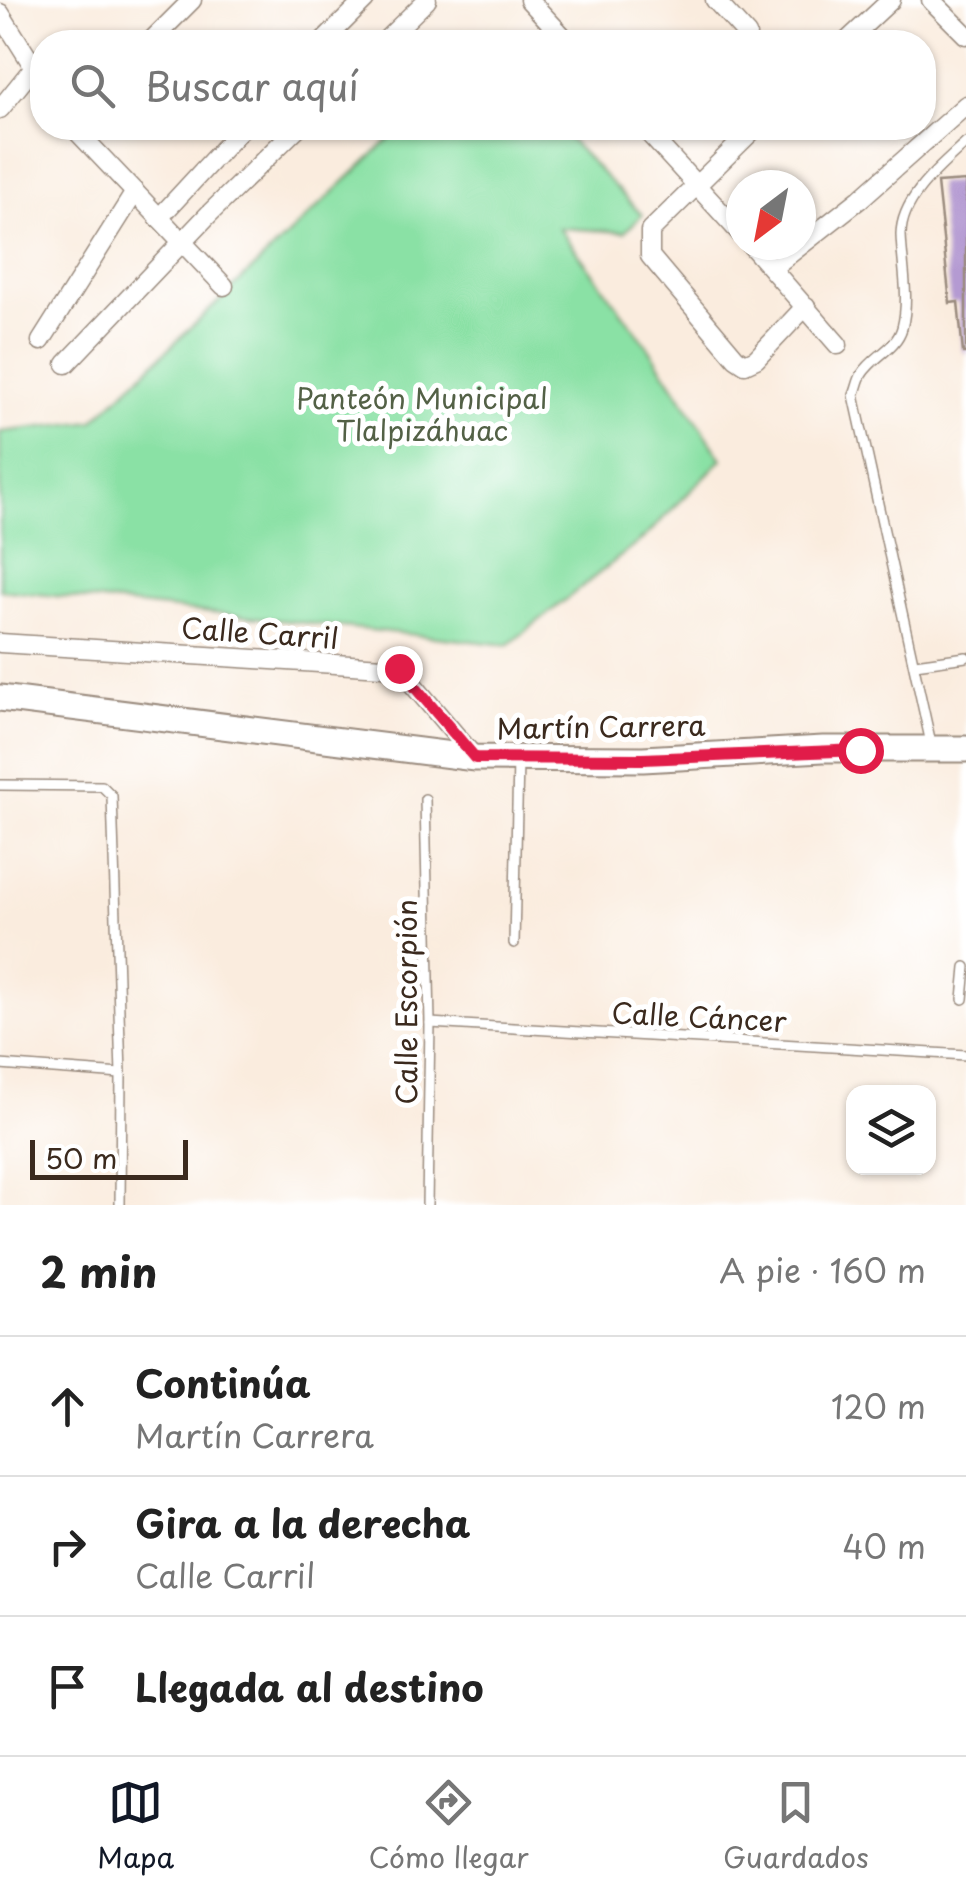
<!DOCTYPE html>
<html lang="es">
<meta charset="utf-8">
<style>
body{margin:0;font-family:"Playpen Sans",sans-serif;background:#f6f6f6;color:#222}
.controls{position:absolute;right:30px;bottom:30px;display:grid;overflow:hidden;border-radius:20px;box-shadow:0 2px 8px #0004}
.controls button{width:90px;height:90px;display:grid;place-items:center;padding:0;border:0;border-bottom:2px solid #e0e0e0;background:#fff;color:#222;font:50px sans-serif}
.compass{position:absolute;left:726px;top:170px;width:90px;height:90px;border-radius:50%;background:#fff;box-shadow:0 2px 8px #0004;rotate:212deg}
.scale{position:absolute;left:30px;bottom:25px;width:158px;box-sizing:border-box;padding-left:10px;border:5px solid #3b2a1e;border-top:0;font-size:28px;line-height:35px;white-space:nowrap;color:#3b2a1e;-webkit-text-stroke:8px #fff;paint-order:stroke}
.stop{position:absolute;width:30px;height:30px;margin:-22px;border:8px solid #e11d48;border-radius:50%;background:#fff}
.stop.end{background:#e11d48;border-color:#fff;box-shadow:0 2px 10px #0008}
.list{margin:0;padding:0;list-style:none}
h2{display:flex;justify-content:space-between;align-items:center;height:130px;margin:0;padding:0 40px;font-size:42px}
h2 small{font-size:32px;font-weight:400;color:#767676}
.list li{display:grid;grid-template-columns:65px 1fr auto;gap:30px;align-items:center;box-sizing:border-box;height:140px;padding:0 40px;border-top:2px solid #e0e0e0}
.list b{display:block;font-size:38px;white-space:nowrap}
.list p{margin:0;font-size:32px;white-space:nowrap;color:#767676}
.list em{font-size:32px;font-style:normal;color:#767676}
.icon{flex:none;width:55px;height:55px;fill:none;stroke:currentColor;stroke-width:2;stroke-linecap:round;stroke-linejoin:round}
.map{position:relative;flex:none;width:966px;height:1205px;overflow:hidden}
.search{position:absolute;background:#fff;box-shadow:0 2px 8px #0004;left:30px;right:30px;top:30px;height:110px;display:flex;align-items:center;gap:25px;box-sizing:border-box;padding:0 35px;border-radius:40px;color:#767676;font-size:38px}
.sheet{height:550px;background:#fff}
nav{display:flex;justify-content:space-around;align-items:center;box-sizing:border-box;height:140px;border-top:2px solid #e0e0e0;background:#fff;font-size:28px;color:#767676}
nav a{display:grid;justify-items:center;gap:5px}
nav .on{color:#111827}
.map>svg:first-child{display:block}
.green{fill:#8ae1a5;stroke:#628662;stroke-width:2.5}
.building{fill:#b49ad2}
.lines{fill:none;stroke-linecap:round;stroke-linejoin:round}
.lane-casing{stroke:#9a8b7e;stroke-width:12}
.street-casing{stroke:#9a8b7e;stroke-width:21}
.secondary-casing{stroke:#9a8b7e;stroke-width:29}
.lane{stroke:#fff;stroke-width:9}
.street{stroke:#fff;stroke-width:18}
.secondary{stroke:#fff;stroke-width:25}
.route{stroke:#e11d48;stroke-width:12}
.labels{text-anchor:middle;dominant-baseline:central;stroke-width:10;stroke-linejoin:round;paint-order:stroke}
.park-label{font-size:28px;fill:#536146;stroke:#fff}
.street-label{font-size:28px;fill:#3b2a1e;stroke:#fff}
</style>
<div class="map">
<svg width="966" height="1205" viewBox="0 0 966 1205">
<rect width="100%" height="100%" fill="#fff"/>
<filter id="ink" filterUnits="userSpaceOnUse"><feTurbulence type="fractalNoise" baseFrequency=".01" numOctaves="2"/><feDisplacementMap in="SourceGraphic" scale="20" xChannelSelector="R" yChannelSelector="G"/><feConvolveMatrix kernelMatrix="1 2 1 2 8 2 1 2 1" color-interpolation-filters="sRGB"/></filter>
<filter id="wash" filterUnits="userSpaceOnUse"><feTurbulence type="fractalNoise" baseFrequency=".0048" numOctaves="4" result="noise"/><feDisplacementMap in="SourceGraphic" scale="40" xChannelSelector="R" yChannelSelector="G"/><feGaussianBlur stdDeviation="2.25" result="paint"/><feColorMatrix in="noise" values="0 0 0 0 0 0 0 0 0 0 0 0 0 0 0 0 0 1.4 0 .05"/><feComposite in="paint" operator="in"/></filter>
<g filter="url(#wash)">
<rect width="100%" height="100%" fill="#faecde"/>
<polygon class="green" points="401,128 558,128 642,215 625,232 559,228 649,348 722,459 645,537 508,645 0,590 0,432 93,421"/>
<g id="blocks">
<polygon class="building" points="966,181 966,353 963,353 958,302 950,303 937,183"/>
</g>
</g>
<g filter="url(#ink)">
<use href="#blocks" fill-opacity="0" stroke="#9a8b7e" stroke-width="2.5"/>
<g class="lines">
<defs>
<g id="lane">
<polyline points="915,664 966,657"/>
<path d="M932,748L854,395C857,389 858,380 862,374C873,356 896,349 902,328C910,298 902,265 901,235C901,198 941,166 966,143"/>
<polyline points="0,785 102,786 112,796 121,1074 120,1205"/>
<polyline points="425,799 430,1023 427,1205"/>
<polyline points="514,943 518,761"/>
<polyline points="963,999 966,967"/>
<polyline points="430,1023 966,1055"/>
<polyline points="0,1065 121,1074"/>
</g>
<g id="street">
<polyline points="529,0 568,42"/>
<polyline points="715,0 747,35"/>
<polyline points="931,0 966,35"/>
<polyline points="0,13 42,80"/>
<polyline points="150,42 192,0"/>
<polyline points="323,42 365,0"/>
<polyline points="384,42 427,0"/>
<polyline points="846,42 891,0"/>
<polyline points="0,109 34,67"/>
<polyline points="74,128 224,286"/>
<polyline points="644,128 741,234"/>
<polyline points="755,128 650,231 650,256 736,358 745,364 756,359 806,306"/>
<polyline points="159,218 242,128"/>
<polyline points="751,245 838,345"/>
<polyline points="772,268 860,199 966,105"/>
<polyline points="41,341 135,192"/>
<polyline points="66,364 209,214 297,128"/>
<polyline points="0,643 399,668 475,758"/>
</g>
<polyline id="secondary" points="0,698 475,758 643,759 823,749 966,749"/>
</defs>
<use href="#lane" class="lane-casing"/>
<use href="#street" class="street-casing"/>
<use href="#secondary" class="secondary-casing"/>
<use href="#lane" class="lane"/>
<use href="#street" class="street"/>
<use href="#secondary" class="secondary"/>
</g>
</g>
<g class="lines" filter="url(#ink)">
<polyline class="route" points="399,668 475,758 643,759 860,750"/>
</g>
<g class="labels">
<g class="park-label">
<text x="422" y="397">Panteón Municipal<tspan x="422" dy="32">Tlalpizáhuac</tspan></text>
</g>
<g class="street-label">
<text transform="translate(260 632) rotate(4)">Calle Carril</text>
<text transform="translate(601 726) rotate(-1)">Martín Carrera</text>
<text transform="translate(405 1002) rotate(-90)">Calle Escorpión</text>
<text transform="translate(699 1016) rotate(3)">Calle Cáncer</text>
</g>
</g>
</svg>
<div class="controls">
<button><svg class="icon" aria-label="layers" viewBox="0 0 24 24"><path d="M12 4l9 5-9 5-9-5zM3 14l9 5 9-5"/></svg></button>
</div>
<svg class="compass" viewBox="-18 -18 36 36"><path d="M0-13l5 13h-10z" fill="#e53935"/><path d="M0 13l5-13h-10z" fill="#767676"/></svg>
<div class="scale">50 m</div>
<div class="stop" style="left:860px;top:750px"></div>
<div class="stop end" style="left:399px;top:668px"></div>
<div class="search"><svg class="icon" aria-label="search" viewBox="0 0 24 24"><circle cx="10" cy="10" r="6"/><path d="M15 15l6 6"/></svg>Buscar aquí</div>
</div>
<section class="sheet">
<h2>2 min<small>A pie · 160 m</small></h2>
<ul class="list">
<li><svg class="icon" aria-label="ahead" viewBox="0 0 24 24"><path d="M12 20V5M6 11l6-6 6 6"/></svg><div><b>Continúa</b><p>Martín Carrera</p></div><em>120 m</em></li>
<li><svg class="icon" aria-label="right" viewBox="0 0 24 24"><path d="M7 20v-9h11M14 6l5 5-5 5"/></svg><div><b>Gira a la derecha</b><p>Calle Carril</p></div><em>40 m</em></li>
<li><svg class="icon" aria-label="arrive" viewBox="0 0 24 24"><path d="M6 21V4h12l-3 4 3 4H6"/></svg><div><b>Llegada al destino</b></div></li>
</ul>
</section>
<nav>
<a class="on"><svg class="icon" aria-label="map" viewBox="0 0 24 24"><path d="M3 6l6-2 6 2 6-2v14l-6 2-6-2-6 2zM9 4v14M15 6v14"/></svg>Mapa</a>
<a><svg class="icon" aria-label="directions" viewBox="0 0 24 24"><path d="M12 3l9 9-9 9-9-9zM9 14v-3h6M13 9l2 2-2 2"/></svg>Cómo llegar</a>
<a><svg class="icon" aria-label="saved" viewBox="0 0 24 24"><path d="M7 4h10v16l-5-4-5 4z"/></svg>Guardados</a>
</nav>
